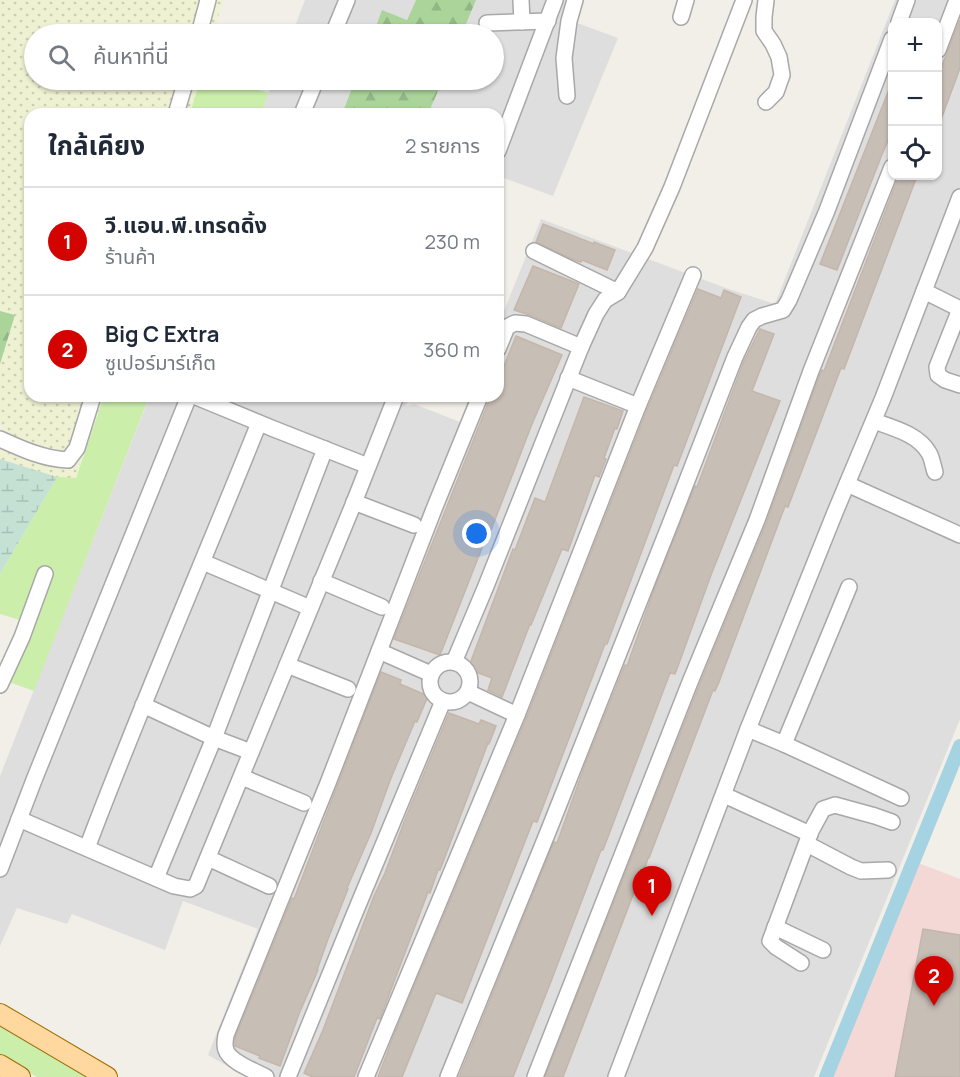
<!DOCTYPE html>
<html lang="th">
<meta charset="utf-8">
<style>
body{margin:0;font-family:Manrope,"Noto Sans Thai",sans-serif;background:#f2f2f3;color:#1f2937}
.controls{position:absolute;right:18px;top:18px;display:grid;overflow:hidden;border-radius:12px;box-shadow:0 2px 4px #0004}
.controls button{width:54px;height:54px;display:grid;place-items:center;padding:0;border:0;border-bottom:2px solid #e0e1e3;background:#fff;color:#1f2937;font:30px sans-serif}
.you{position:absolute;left:477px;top:534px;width:21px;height:21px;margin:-15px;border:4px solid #fff;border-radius:50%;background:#1a73e8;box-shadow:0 0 0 9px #1a73e833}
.badge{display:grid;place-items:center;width:39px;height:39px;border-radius:50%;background:#d30400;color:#fff;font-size:20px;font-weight:700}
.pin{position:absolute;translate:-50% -50px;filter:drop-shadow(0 2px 3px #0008)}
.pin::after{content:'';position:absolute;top:32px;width:21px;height:18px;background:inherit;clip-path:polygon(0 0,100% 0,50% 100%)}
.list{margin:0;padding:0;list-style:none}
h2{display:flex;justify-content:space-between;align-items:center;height:78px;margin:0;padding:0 24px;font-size:26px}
h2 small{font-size:20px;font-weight:400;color:#747a83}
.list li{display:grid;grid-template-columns:39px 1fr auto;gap:18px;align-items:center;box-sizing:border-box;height:108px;padding:0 24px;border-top:2px solid #e0e1e3}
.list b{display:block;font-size:22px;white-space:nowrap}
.list p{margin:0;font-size:20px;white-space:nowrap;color:#747a83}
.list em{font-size:20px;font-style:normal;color:#747a83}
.icon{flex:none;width:33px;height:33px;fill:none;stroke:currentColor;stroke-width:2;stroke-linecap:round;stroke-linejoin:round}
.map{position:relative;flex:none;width:960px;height:1077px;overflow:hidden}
.search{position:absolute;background:#fff;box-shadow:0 2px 4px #0004;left:24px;top:24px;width:480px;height:66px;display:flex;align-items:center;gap:15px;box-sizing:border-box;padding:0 21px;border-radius:33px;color:#747a83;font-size:22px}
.panel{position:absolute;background:#fff;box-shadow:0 2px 4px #0004;left:24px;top:108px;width:480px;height:294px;border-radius:18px}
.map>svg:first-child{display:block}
.residential{fill:#dfdede;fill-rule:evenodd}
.commercial{fill:#f3d8d6}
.farmland{fill:url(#farmland-dots)}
.grass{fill:#cbeeab}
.forest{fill:url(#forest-firs)}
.wetland{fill:url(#wetland-marsh)}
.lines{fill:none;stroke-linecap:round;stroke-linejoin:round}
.canal{stroke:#a6d3e2;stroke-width:14}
.building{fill:#c7beb6;stroke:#c5b6a9;stroke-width:1.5}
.minor-casing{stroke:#a8a8a8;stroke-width:18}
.major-casing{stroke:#9f6d00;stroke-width:22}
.minor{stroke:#fff;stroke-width:15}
.major{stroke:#ffd8a0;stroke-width:20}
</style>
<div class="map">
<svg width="960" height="1077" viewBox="0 0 960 1077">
<defs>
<pattern id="farmland-dots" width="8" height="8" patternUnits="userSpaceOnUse" patternTransform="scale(1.5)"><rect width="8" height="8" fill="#eef1d2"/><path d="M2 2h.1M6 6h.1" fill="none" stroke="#ccceb4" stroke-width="1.8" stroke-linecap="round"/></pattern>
<pattern id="forest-firs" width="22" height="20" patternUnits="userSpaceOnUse" patternTransform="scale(1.5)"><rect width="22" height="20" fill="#aad49a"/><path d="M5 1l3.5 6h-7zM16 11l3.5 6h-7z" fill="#92b684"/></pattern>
<pattern id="wetland-marsh" width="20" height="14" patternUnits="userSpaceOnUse" patternTransform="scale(1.5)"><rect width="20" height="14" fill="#c4e1d4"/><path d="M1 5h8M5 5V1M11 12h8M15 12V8" fill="none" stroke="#a8c1b6"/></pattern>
</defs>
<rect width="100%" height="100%" fill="#f2efe8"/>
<g class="residential">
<polygon points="305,0 416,0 407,20 382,11 373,34 292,34"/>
<polygon points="476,0 568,0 561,17 618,38 553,196 501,177 498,183 498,114 428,114 443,80 494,80 494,34 462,34"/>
<path d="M895,0H960V719L814,1077H247L208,1055L258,929L183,901L165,950L72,914L67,924L17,908L0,946V776L149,398L144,396H409L406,406L414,404L460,422L470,396H498V326L541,219L723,287L775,304ZM892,22H938V176H892Z"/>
<polygon points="274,80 355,80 342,114 260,114"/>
</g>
<polygon class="commercial" points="913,861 960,879 960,1077 823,1077"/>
<polygon class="farmland" points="0,0 223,0 213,34 34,34 34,80 200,80 190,114 30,114 30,396 104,396 75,479 57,477 0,459 0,438 3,426 0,424 0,364 15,316 0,311"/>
<g class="grass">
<polygon points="200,80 220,80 269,93 260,114 190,114"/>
<polygon points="104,396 144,396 149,397 34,691 9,682 20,620 0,614 0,574 57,477 76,478"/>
<polygon points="0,1027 86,1077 37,1077 0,1056"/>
</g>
<g class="forest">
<polygon points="416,0 476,0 462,34 373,34 382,10 407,20"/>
<polygon points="355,80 443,80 428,114 342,114"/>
<polygon points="0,311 15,315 0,364"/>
</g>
<polygon class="wetland" points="0,459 57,477 0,574"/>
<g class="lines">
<polyline class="canal" points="826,1077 960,746"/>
</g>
<g class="building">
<polygon points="960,20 960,68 939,125 938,125 938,76"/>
<polygon points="892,82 892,131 881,157 837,270 820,264"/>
<polygon points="899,176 917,176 844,369 841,368 788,507 785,506 719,682 715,691 713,690 649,858 648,858 645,868 644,867 633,895 563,1077 545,1077 699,686 766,524 820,374 822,370 824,371"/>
<polygon points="543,224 594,244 594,242 615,250 607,270 582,260 581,262 572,259 536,242"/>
<polygon points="533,266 579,284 561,328 530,315 514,310"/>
<polygon points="698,289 721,298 724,290 741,297 677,466 674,465 607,644 605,644 537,822 533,821 462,1003 436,993 402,1077 378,1077 394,1035 526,719 647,410"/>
<polygon points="760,329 774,334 752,391 780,401 711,575 678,666 675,674 670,673 603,850 601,850 590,879 550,984 513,1077 459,1077 554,842 557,843 586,762 625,665 627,666 654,590 695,486 697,487 744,361"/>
<polygon points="516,336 562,355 532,424 491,530 489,530 440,655 394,639 491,396 498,396 498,381"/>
<polygon points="584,397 623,411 617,429 615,428 604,458 606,459 599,477 595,475 568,551 562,549 531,625 530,624 502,697 488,690 492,678 468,669 513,549 515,550 535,498 545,502"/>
<polygon points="381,672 401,680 400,684 428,696 417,722 415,721 391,778 371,833 347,888 348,889 328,939 317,970 318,970 299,1014 280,1066 259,1058 260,1056 235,1046 235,1038 292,898 294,899"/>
<polygon points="449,713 479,724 481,720 496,726 489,744 488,743 440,870 438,870 430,893 428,892 384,1008 380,1019 377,1018 354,1077 313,1077 304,1073 323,1030 374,896 385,873 406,817"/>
<polygon points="923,929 960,935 960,1077 895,1077"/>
</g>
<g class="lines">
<defs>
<g id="minor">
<polyline points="521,0 522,22"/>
<polyline points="681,17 686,0"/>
<polyline points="899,22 907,0"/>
<polyline points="487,23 548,21"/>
<polyline points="199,34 208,0"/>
<polyline points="333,34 347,0"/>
<polyline points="938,50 957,0"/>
<polyline points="567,96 564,58 569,21 575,0"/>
<polyline points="766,102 776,92 782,75 779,57 773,44 764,31 764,17 766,0"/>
<polyline points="176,114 186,80"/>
<polyline points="302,114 316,80"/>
<polyline points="498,151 555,0"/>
<polyline points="534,251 618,292"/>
<polyline points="924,291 960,309"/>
<polyline points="960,309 937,367 938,375 945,380 960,385"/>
<polyline points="498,349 507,327 515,323 526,324 581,347"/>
<polyline points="568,378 638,406"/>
<polyline points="194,396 274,429 368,466"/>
<path d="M874,421C893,428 918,434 929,453C932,458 933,466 935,472"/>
<path d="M0,439C22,449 44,459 68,460L77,448L93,396"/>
<polyline points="847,484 960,535"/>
<polyline points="354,502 414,525"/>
<polyline points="203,562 310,608"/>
<polyline points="321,581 382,607"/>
<polyline points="379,651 431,674"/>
<circle cx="450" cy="682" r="20"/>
<polyline points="454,662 486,586 581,347 596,314 605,300 618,292 645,248 672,187 744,0"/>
<polyline points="287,665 348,689"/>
<polyline points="0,685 22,637 45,574"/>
<polyline points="468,692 517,715"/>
<polyline points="143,705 214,738 251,752"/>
<polyline points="748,729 784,744 849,587"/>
<polyline points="784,744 901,798"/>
<polyline points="242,777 304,803"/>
<polyline points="724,795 810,834"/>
<polyline points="19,819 174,886 190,889 196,886 353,505 396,396"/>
<polyline points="807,844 851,867 861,871 888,870"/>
<path d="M87,848C141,705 202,565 259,423"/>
<polyline points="208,858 269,886"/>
<polyline points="0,869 34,780 189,396"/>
<polyline points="156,878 214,738 325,449"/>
<polyline points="775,927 823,950"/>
<polyline points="801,963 776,947 770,941 811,831 823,809 835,805 875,816 892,822"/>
<path d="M266,1077C255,1071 230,1062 226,1050C224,1045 225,1041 226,1035L328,783L434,509L480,396"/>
<polyline points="288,1077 354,915 443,701"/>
<polyline points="366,1077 517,715 638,406 693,275"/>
<polyline points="448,1077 548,832 672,519 735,357 749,327 754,320 762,316 783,310 789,300 826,213 892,39"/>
<polyline points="535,1077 690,682 757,520 811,371 892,167"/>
<polyline points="616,1077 748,729 836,510 883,398 960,197"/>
</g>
<g id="major">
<polyline points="0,1014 107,1077"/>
<polyline points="0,1065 20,1077"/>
</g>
</defs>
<use href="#minor" class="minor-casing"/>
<use href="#major" class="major-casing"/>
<use href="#minor" class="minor"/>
<use href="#major" class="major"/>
</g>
</svg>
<div class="controls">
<button>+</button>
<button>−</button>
<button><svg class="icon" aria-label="locate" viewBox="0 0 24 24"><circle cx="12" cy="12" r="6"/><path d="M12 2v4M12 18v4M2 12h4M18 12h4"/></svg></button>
</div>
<div class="you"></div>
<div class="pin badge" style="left:652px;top:916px">1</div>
<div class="pin badge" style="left:934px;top:1006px">2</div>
<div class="search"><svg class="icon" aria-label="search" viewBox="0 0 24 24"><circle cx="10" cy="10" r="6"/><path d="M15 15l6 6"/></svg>ค้นหาที่นี่</div>
<section class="panel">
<h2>ใกล้เคียง<small>2 รายการ</small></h2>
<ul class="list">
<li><span class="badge">1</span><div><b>วี.แอน.พี.เทรดดิ้ง</b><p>ร้านค้า</p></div><em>230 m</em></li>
<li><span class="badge">2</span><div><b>Big C Extra</b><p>ซูเปอร์มาร์เก็ต</p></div><em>360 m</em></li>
</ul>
</section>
</div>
